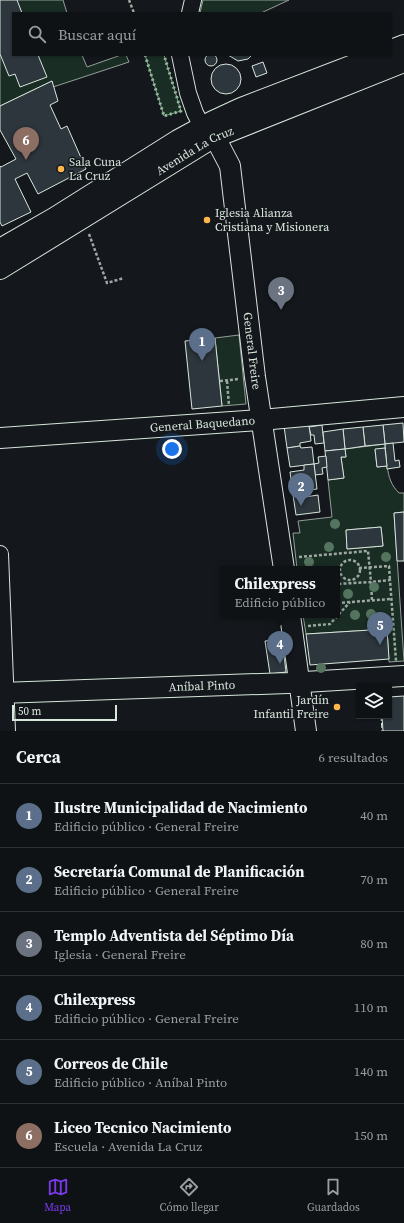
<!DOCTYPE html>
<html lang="es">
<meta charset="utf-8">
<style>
body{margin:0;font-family:"Source Serif 4",serif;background:#1d2022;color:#f1f3f6}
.controls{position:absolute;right:12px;bottom:12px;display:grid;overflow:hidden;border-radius:0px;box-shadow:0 1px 3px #0004}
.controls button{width:36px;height:36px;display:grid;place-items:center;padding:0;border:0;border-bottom:1px solid #2f3234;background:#0f1215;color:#f1f3f6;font:20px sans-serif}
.scale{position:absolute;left:12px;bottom:10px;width:105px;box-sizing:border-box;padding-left:4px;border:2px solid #d8e6dc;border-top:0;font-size:11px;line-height:14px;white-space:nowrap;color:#d8e6dc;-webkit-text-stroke:3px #14181c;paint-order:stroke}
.you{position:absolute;left:172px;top:449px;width:14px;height:14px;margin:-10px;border:3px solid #fff;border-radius:50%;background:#1a73e8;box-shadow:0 0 0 6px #1a73e833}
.badge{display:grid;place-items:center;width:26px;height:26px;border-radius:50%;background:#7c3aed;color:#fff;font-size:13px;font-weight:700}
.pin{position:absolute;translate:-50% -33px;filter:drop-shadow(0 1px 2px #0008)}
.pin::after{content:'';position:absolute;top:21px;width:14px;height:12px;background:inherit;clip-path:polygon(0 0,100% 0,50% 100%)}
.popup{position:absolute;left:220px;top:566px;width:120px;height:52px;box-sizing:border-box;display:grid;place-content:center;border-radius:0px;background:#0f1215;filter:drop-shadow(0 1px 3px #0005);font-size:13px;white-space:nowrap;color:#9b9ea0}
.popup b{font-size:15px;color:#f1f3f6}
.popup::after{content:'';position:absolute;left:50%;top:100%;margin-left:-8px;border:8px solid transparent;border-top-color:#0f1215}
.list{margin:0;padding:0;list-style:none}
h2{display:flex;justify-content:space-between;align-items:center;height:52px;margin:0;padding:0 16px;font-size:17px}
h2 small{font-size:13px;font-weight:400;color:#9b9ea0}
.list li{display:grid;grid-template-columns:26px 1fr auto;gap:12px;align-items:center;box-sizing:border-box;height:64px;padding:0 16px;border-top:1px solid #2f3234}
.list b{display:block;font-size:15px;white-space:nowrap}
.list p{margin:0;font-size:13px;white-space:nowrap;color:#9b9ea0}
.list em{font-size:13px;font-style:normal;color:#9b9ea0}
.icon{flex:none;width:22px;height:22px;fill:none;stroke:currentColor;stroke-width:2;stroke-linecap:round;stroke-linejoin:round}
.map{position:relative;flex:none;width:404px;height:731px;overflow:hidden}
.search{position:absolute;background:#0f1215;box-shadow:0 1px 3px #0004;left:12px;right:12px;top:12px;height:44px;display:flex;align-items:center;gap:10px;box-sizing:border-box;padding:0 14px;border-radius:0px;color:#9b9ea0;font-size:15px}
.sheet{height:436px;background:#0f1215}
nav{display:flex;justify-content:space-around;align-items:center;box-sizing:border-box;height:56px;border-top:1px solid #2f3234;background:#0f1215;font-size:11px;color:#9b9ea0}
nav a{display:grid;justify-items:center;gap:2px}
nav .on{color:#7c3aed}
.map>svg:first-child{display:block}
.green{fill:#1a2d24;stroke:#939e99;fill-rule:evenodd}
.building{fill:#2c363c;stroke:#d8e6dc}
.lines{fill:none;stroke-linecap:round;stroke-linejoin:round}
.minor-casing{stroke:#d8e6dc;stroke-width:18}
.major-casing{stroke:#d8e6dc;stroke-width:22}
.path{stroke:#9da8a2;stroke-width:2.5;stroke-dasharray:3 2;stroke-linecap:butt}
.minor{stroke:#14181c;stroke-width:16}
.major{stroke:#14181c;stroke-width:20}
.hedge{stroke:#8ac095;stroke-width:3;stroke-dasharray:2 3;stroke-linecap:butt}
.fence{stroke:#d8e6dc;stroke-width:1;stroke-dasharray:5 2;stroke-linecap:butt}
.tree{fill:#55745f}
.poi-dot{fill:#ffb74d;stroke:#14181c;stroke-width:1.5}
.labels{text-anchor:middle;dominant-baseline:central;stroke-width:3;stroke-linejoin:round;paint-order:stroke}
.street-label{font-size:12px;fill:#d8e6dc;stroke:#14181c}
.poi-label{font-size:12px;fill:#d8e6dc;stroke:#14181c;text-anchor:start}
</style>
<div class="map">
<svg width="404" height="731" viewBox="0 0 404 731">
<rect width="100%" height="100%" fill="#14181c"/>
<g class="green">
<polygon points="0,0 63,0 67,13 13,13 13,55 82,55 87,67 121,55 126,55 129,62 53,87 52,81 0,106"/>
<polygon points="203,0 289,0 261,13 200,13"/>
<polygon points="145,55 164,55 181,111 164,116"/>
<polygon points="239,335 246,404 222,406 215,338"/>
<path d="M385,444V448L375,450L377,467L387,466C389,478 391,485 399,493H404V512L394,513L404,661L389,662L387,629L306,634L303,615H337V569H297L293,533H300L298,521L332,517L328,480L344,478L341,457H346L345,449ZM381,527L383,546L347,549L346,530Z"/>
</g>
<g class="building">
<polygon points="0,0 17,0 22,13 13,13 13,55 38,55 47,77 20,87 15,74 9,76 0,54"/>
<circle cx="211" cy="60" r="6"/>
<polygon points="228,55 252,55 248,59 238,61"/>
<polygon points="263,62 267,73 256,77 252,66"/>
<circle cx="226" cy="79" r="15"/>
<polygon points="52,81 58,101 50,105 61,129 67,126 86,169 38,194 27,173 15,179 31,212 2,226 0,222 0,166 1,167 16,159 0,130 0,106"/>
<polygon points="215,338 222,406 192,409 185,341"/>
<polygon points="403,423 404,442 385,444 383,425"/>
<polygon points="309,424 311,441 300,443 300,446 287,448 284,426"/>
<polygon points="322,425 324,443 315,444 314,435 311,435 309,427"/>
<polygon points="383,425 385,444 365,446 363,427"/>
<polygon points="363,427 365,446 345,449 343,429"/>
<polygon points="343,429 345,449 325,451 323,432"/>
<polygon points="393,443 395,461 399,460 400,467 387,469 385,444"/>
<polygon points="300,446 301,448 312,447 314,464 290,467 287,448"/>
<polygon points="385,448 387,466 377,467 375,449"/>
<polygon points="345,449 346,457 341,457 344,478 328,480 325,451"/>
<polygon points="326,456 327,467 322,468 323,474 315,475 314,464 319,463 318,457"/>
<polygon points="314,464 317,489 304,491 304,494 293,495 290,472 304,470 304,465"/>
<polygon points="304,494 305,497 318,495 320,512 296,515 293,495"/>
<polygon points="404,512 404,561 397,561 394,513"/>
<polygon points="381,527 383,546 347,549 346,530"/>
<polygon points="387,629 389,659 310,665 306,634"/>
<polygon points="282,639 286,672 270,674 265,641"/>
<polygon points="404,696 404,731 383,731 382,716 389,716 389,697"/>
</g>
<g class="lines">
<defs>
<g id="minor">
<polyline points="190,13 193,0"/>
<polyline points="180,55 188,93 195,113 205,132"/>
<polyline points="0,554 7,731"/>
</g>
<g id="major">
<polyline points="391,50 404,45"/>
<path id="s1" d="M205,132L219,145L230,166L255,377L284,569"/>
<polyline points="0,249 54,218 178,140 213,121 241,108 379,55"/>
<path id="s2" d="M0,269L211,139L404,62"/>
<path id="s3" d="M0,438L261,420L404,407"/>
<polyline points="290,615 306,731"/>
<path id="s4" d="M0,693L288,683L404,676"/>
</g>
</defs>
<use href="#minor" class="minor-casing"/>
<use href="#major" class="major-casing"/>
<g class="path">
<polyline points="129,0 134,13"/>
<polyline points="89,234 107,283 124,278"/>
<polyline points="220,381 239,379"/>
<polyline points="227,381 229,406"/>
<polyline points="299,557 368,551 371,582 337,584"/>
<circle cx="350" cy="570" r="10"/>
<polyline points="359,568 389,566 390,580"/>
<polyline points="372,600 371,582 390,580 396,661"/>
<polyline points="337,603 391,599"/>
<polyline points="308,626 330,624 350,602"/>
</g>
<use href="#minor" class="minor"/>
<use href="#major" class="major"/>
<polyline class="hedge" points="145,55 164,116 181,111 164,55"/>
<polyline class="fence" points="381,716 382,731"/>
</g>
<g class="tree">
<circle cx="335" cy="524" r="5"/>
<circle cx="329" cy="547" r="5"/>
<circle cx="386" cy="557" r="5"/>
<circle cx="309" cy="562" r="5"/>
<circle cx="374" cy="587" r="5"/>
<circle cx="348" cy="594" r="5"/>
<circle cx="371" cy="614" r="5"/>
<circle cx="355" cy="615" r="5"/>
<circle cx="321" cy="668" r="5"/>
</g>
<g class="poi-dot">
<circle cx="61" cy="169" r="4"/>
<circle cx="207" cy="220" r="4"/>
<circle cx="337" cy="707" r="4"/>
</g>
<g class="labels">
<g class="street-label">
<text stroke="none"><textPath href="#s2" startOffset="228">Avenida La Cruz</textPath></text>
<text stroke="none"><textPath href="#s1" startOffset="229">General Freire</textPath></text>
<text stroke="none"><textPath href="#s3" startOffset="203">General Baquedano</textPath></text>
<text stroke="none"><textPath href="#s4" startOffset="202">Aníbal Pinto</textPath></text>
</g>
<g class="poi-label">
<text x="69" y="162">Sala Cuna<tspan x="69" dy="14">La Cruz</tspan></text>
<text x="215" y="213">Iglesia Alianza<tspan x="215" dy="14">Cristiana y Misionera</tspan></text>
<text x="329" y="700" text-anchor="end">Jardín<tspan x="329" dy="14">Infantil Freire</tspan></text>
</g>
</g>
</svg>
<div class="controls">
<button><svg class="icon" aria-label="layers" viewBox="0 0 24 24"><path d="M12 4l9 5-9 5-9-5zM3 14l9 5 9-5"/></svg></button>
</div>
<div class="scale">50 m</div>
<div class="you"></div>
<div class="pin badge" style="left:202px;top:361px;background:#5c6f8a">1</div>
<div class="pin badge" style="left:301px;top:506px;background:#5c6f8a">2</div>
<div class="pin badge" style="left:281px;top:310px;background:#6b7280">3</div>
<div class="pin badge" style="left:280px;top:664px;background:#5c6f8a">4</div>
<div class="popup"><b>Chilexpress</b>Edificio público</div>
<div class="pin badge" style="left:380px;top:645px;background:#5c6f8a">5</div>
<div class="pin badge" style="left:26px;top:160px;background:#8d6e63">6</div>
<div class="search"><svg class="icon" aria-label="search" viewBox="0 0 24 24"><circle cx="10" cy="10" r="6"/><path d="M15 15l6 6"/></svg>Buscar aquí</div>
</div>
<section class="sheet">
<h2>Cerca<small>6 resultados</small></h2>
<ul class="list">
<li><span class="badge" style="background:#5c6f8a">1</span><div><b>Ilustre Municipalidad de Nacimiento</b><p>Edificio público · General Freire</p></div><em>40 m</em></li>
<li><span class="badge" style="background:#5c6f8a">2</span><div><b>Secretaría Comunal de Planificación</b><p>Edificio público · General Freire</p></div><em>70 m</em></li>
<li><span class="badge" style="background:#6b7280">3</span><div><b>Templo Adventista del Séptimo Día</b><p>Iglesia · General Freire</p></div><em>80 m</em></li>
<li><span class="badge" style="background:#5c6f8a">4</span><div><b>Chilexpress</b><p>Edificio público · General Freire</p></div><em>110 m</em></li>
<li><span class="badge" style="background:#5c6f8a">5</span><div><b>Correos de Chile</b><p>Edificio público · Aníbal Pinto</p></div><em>140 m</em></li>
<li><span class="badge" style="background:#8d6e63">6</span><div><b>Liceo Tecnico Nacimiento</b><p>Escuela · Avenida La Cruz</p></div><em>150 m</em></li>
</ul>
</section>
<nav>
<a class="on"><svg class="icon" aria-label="map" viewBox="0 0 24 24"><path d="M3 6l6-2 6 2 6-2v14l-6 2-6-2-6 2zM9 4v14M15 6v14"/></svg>Mapa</a>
<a><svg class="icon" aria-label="directions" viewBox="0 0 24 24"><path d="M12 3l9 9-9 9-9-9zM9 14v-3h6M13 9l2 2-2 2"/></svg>Cómo llegar</a>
<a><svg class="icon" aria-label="saved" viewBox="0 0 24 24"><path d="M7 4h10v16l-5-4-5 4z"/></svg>Guardados</a>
</nav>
